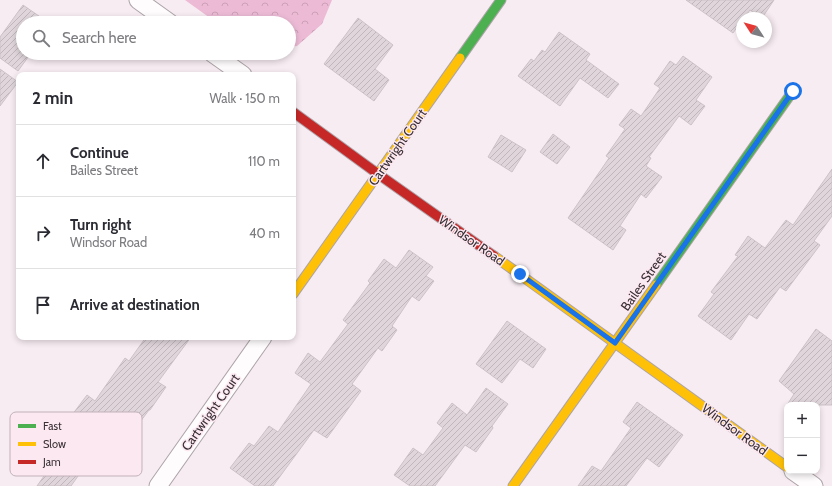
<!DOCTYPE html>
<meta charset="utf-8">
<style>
body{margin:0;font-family:Cabin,sans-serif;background:#f7f7f7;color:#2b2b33}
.controls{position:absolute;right:12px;bottom:12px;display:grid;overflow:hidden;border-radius:8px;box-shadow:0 2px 6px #0003}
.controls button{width:36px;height:36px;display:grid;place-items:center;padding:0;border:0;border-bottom:1px solid #e1e1e2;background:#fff;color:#2b2b33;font:20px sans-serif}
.compass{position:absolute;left:736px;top:12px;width:36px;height:36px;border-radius:50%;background:#fff;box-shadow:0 2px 6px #0003;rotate:306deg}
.stop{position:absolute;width:12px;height:12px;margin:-9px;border:3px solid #1a73e8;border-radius:50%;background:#fff}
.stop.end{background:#1a73e8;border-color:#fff;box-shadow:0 1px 4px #0008}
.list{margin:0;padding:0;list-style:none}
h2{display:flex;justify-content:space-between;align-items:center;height:52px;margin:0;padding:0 16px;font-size:17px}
h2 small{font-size:13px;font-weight:400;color:#7c7c81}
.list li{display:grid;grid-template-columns:26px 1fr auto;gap:12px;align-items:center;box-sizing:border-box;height:72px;padding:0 16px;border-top:1px solid #e1e1e2}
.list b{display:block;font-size:15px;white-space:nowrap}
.list p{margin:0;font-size:13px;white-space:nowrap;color:#7c7c81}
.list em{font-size:13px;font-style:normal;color:#7c7c81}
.icon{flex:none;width:22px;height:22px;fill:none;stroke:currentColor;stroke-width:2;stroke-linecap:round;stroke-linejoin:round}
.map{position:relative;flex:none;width:832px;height:486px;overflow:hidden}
.search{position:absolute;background:#fff;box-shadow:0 2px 6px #0003;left:16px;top:16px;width:280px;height:44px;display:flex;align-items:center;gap:10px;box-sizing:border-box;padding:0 14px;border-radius:22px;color:#7c7c81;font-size:15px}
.panel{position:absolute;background:#fff;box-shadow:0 2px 6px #0003;left:16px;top:72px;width:280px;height:268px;border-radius:8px}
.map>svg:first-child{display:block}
.forest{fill:url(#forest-crowns)}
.building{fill:url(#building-hatch);stroke:#ccc2c7}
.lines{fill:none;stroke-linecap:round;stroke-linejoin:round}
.street-casing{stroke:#ada4a9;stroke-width:19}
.fast-casing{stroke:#ada4a9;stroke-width:11}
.slow-casing{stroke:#ada4a9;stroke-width:11}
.jam-casing{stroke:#ada4a9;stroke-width:11}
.street{stroke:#fefcfd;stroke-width:17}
.fast{stroke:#4caf50;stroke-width:9}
.slow{stroke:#ffc107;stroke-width:9}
.jam{stroke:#c62828;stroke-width:9}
.route{stroke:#1a73e8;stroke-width:5}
.labels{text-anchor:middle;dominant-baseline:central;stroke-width:3;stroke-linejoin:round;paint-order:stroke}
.street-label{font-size:13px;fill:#393034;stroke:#fce8f1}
.key{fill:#fce8f1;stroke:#c2b1b8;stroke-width:1}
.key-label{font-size:11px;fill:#393034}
</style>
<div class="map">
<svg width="832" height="486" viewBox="0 0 832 486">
<defs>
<pattern id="forest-crowns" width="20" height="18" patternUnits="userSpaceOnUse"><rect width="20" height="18" fill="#ecbad5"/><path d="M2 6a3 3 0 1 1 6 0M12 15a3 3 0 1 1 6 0" fill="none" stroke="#cba0b7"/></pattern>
<pattern id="building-hatch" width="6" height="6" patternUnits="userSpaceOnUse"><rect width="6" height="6" fill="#dfd5da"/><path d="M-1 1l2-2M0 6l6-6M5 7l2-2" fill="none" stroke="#c0b7bc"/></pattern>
</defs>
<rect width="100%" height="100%" fill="#f7ecf2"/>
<polygon class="forest" points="185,0 332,0 322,24 297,46 289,47 289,23 217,23"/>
<g class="building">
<polygon points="686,0 774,0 762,18 750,10 744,18 742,18 742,20 733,33"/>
<polygon points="23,5 49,23 23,23 23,53 31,53 18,71 0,58 0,37"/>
<polygon points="358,18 393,45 375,69 389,80 374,101 324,64"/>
<polygon points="559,32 590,54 586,60 619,84 608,98 580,78 560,106 518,76 531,59 534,61 542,50 545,52"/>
<polygon points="683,56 712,77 696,100 705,106 691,125 679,116 649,157 651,158 646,166 662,177 646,198 641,194 620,226 626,230 613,250 568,218 609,158 606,156 625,129 619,125 631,109 641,116 660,88 654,84 670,61 676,65"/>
<polygon points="0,69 18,82 0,106"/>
<polygon points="553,134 570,147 557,164 540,152"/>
<polygon points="501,135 526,150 512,172 488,157"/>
<polygon points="832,169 832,216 814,241 820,245 786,291 780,287 757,319 749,314 731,340 698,316 714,294 711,292 738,256 735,255 748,236 765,248 786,220 793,225"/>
<polygon points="409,250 433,267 426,276 434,281 419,301 412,296 392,326 397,330 382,351 378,348 352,384 361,391 327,438 314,430 273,486 255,486 230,468 249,443 254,446 269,426 278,432 311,384 295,373 308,353 320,362 348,324 343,320 370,283 368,281 384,259 396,268"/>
<polygon points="507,321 546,349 533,368 520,359 502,383 476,364"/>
<polygon points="816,329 832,341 832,405 787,405 794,394 779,381"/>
<polygon points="146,337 191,337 158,382 166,387 150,410 149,410 122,446 110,437 103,447 100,445 71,486 37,486 67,443 63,440 79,420 72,415 87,395 95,401 125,358 129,361"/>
<polygon points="486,388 508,404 492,426 493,428 476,452 465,445 435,486 410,486 394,475 413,448 423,455 443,428 437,423 452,403 467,415"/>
<polygon points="637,402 683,435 659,467 647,458 626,486 578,486 592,466 601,471 631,428 623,422"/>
</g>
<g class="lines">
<defs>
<g id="street">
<polyline points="138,0 170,23"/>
<polyline points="212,53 243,75"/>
<polyline points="793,471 814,486"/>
<polyline points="158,486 263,337"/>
</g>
<g id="fast">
<polyline points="460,58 501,0"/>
<polyline points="656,285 793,91"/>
</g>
<g id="slow">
<polyline points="494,256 787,467"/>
<polyline points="293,294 460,58"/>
<polyline points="513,486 656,285"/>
</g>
<polyline id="jam" points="293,112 378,174 494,256"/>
</defs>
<use href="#street" class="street-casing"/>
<use href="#fast" class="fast-casing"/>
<use href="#slow" class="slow-casing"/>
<use href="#jam" class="jam-casing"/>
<use href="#street" class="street"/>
<use href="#fast" class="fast"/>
<use href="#slow" class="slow"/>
<use href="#jam" class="jam"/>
</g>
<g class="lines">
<polyline class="route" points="520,274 615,343 793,91"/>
</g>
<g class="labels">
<g class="street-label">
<text transform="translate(397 147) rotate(-55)">Cartwright Court</text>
<text transform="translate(472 240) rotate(35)">Windsor Road</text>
<text transform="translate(643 281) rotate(-55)">Bailes Street</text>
<text transform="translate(210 412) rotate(-55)">Cartwright Court</text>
<text transform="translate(735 429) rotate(36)">Windsor Road</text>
</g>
</g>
<rect x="10" y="412" width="132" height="64" rx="6" class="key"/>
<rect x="18" y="424" width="18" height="4" fill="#4caf50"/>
<rect x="18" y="442" width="18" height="4" fill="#ffc107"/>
<rect x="18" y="460" width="18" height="4" fill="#c62828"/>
<g class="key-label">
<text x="43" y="430">Fast</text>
<text x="43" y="448">Slow</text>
<text x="43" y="466">Jam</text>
</g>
</svg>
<div class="controls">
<button>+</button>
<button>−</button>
</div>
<svg class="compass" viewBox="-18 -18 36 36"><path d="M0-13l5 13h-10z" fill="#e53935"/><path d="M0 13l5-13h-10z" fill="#7c7c81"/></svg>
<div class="stop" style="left:793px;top:91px"></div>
<div class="stop end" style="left:520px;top:274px"></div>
<div class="search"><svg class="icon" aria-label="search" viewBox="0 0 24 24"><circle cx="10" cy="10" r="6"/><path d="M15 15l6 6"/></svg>Search here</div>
<section class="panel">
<h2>2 min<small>Walk · 150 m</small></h2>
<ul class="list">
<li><svg class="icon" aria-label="ahead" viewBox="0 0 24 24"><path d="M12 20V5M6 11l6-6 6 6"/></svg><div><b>Continue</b><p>Bailes Street</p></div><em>110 m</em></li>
<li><svg class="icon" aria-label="right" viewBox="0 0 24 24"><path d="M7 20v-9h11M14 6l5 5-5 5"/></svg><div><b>Turn right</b><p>Windsor Road</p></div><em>40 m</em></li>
<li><svg class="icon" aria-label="arrive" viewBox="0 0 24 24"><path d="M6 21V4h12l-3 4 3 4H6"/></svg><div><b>Arrive at destination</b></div></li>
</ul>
</section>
</div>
